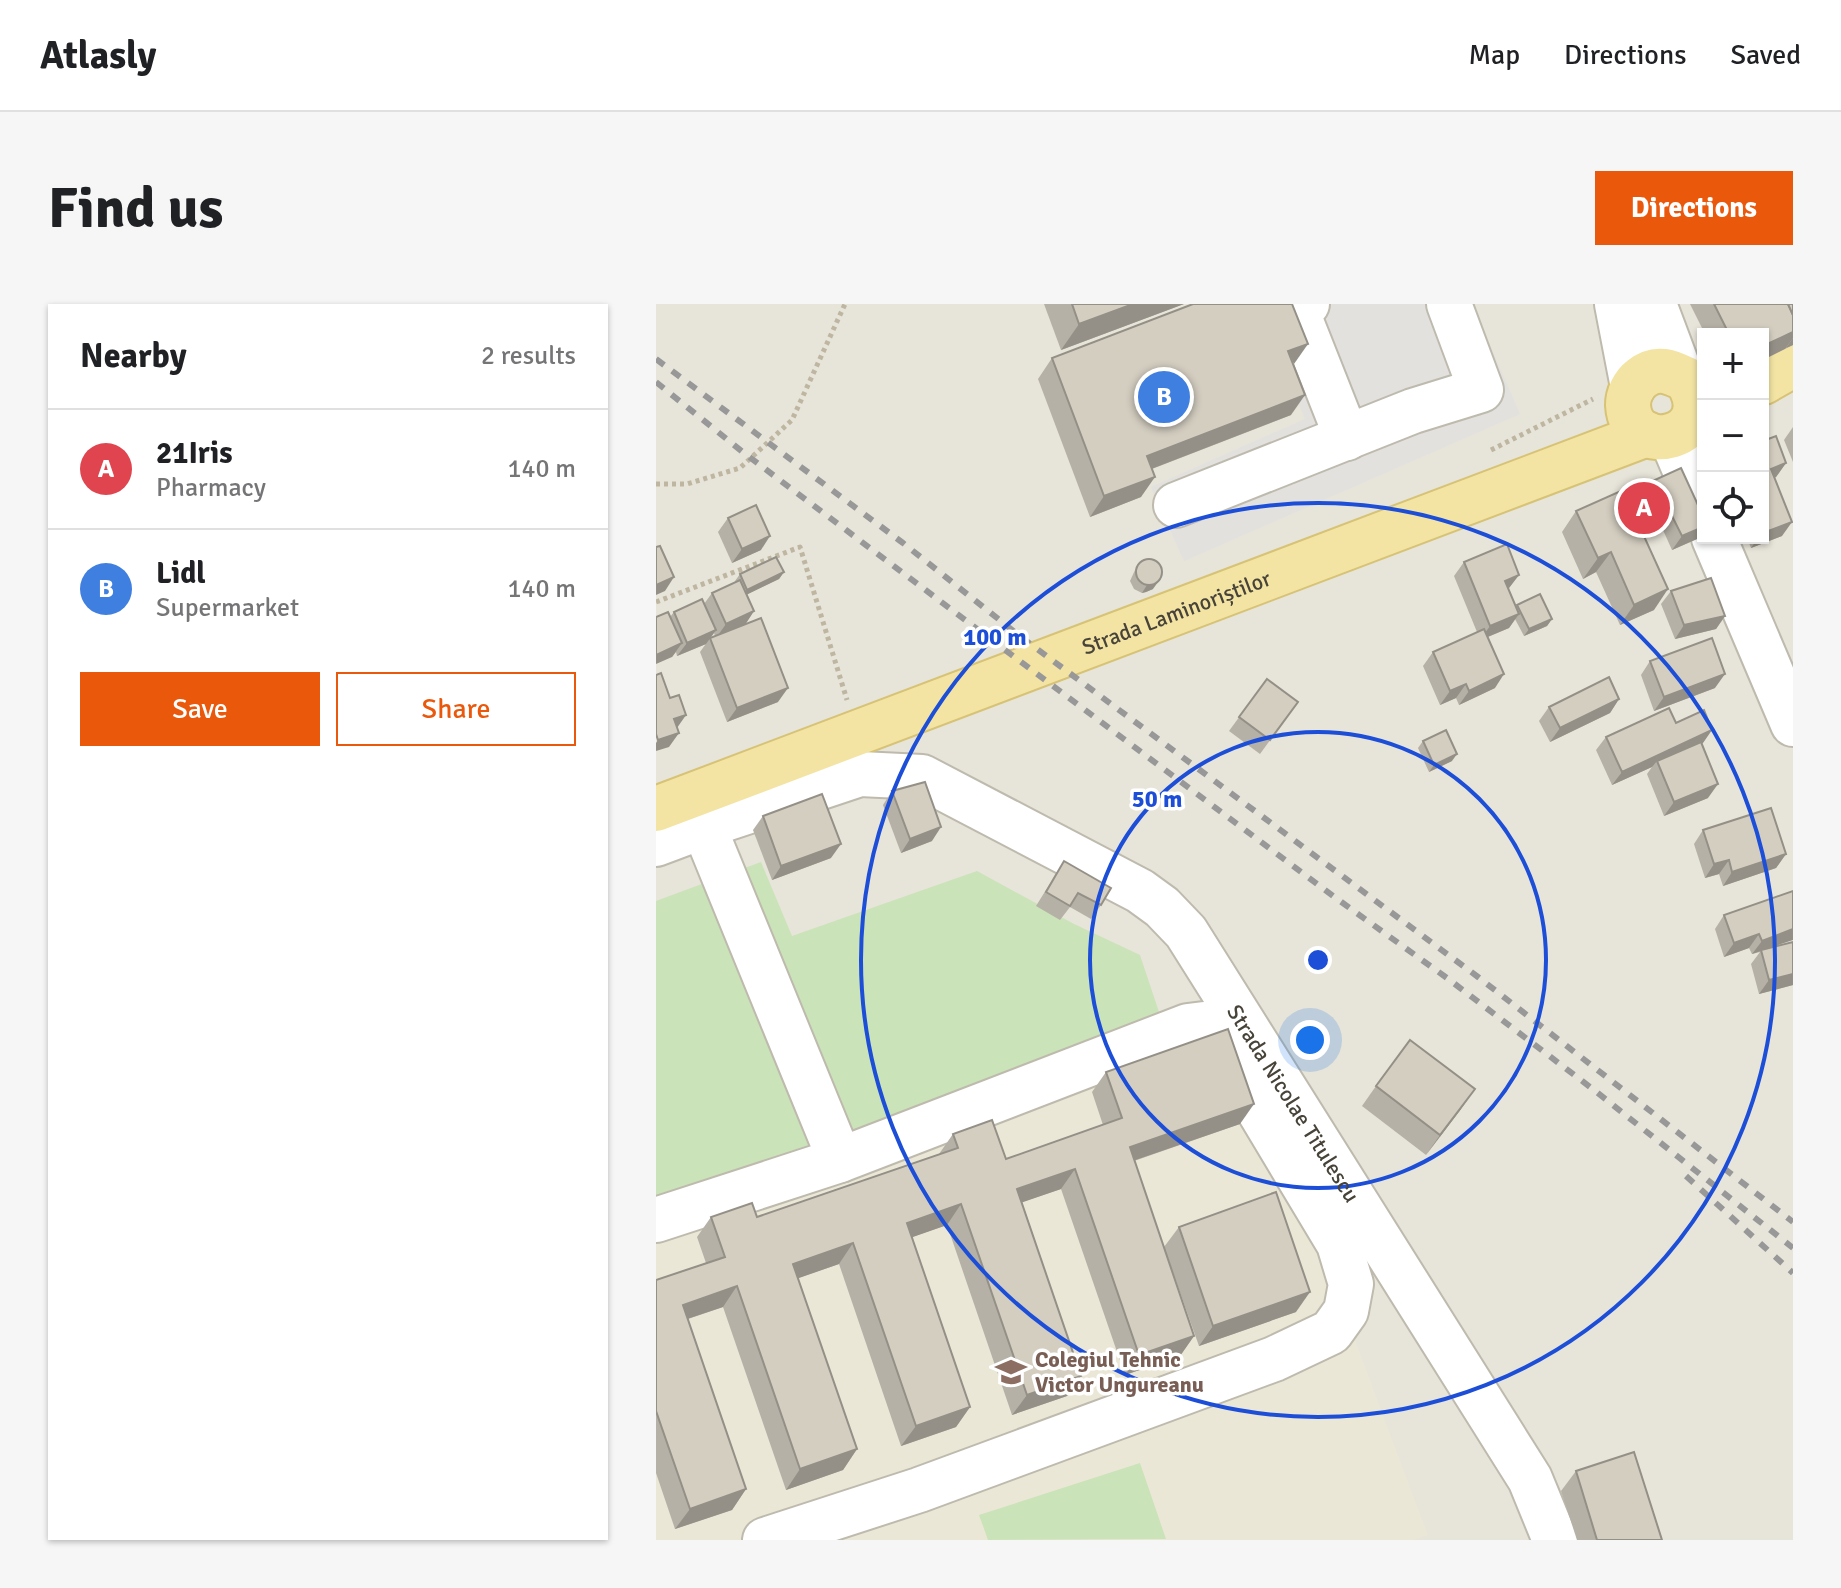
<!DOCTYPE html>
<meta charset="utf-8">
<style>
body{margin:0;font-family:Signika,sans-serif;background:#f6f6f6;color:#202124}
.controls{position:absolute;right:24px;top:24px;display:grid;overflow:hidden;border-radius:0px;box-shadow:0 2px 6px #0004}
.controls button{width:72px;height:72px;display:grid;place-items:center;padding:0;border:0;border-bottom:2px solid #e0e0e0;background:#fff;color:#202124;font:40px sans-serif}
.you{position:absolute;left:654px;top:736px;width:28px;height:28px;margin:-20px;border:6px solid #fff;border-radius:50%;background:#1a73e8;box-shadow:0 0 0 12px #1a73e833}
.badge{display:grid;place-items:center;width:52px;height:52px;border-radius:50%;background:#ea580c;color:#fff;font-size:26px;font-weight:700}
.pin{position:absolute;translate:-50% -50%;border:4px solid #fff;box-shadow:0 2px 8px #0006}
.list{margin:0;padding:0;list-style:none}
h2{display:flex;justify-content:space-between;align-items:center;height:104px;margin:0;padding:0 32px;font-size:34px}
h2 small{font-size:26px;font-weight:400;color:#757577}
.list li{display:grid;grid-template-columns:52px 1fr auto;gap:24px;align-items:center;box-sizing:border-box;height:120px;padding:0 32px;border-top:2px solid #e0e0e0}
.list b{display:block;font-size:30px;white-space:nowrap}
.list p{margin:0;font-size:26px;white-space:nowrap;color:#757577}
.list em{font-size:26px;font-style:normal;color:#757577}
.actions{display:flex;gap:16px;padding:24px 32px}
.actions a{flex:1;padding:18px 0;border:2px solid #ea580c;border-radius:0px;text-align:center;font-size:28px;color:#ea580c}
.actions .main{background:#ea580c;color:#fff}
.icon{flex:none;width:44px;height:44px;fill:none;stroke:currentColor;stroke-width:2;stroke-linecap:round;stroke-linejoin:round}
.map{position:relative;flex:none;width:1137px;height:1236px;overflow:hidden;border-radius:0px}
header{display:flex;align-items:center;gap:48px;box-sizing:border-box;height:112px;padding:0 40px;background:#fff;border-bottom:2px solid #e0e0e0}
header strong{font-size:38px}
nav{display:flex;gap:44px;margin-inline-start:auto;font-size:28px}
.intro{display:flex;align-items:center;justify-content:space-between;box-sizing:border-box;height:192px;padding:0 48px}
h1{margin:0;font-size:56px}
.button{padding:20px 36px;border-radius:0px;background:#ea580c;color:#fff;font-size:28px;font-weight:700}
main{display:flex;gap:48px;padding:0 48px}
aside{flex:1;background:#fff;border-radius:0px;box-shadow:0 2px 6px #0004}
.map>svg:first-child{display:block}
.residential{fill:#e7e4d9;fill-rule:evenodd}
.education{fill:#ebe7d6}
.green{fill:#cbe3b8}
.parking{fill:#e2e1de}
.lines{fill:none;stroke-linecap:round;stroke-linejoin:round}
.minor-casing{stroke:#bebaae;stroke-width:48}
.major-casing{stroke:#d7c375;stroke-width:48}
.path{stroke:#beb6a1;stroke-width:5;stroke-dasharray:4 4;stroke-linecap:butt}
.minor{stroke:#fff;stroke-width:44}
.major{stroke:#f3e4a4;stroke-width:44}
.rail{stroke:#989898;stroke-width:6;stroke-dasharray:10 10;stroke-linecap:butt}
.wall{fill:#b6b1a6}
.shaded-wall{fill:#949087}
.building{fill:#d4cec1;stroke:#949087;stroke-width:2}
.ring{fill:none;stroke:#1d4ed8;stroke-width:4}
.labels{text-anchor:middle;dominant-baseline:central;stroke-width:7;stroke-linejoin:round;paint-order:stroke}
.street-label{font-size:22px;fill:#474339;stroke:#fff}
.education-label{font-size:22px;font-weight:bold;fill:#785e54;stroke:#fff;text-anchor:start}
.centre{fill:#1d4ed8;stroke:#fff;stroke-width:4}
.ring-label{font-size:24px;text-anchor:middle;font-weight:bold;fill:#1d4ed8;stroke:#fff;stroke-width:7;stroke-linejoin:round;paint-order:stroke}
</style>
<header>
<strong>Atlasly</strong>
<nav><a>Map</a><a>Directions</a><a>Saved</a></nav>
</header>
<div class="intro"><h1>Find us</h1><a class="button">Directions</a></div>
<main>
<aside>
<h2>Nearby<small>2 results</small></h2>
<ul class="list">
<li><span class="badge" style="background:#e0444e">A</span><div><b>21Iris</b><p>Pharmacy</p></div><em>140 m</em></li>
<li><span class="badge" style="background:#3f7fe0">B</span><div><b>Lidl</b><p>Supermarket</p></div><em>140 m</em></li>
</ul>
<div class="actions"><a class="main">Save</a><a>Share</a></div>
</aside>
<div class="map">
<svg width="1137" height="1236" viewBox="0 0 1137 1236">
<rect width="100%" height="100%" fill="#f3f1ea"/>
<path class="residential" d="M0,0H1137V1236H0ZM1047,30H1107V234H1047Z"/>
<polygon class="education" points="573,700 772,1231 757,1236 0,1236 0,905"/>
<g class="green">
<polygon points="105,558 136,632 321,567 418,620 484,651 508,723 0,905 0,597"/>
<polygon points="484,1159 510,1235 332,1236 323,1211"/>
</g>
<polygon class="parking" points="623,0 816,0 864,110 528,257 495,183 649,115 633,77 653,69"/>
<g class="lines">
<defs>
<g id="minor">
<polyline points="651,0 640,5 691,134"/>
<polyline points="961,0 977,83"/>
<polyline points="998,0 1025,72"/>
<polyline points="1018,132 1020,145 1047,209"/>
<polyline points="520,201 757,107 825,86 793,0"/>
<polyline points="1058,234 1137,420"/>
<polyline points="36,494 184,856"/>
<path id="s1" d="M0,540L48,522L204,470L266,473L484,587L506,603L530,628L874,1175L899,1236"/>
<polyline points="0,916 184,856 532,722 548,720 572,755 683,940 695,980 690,1007 675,1028 618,1055 263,1186 109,1236"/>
</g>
<g id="major">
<path d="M1032,78C1066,134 975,157 972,101C972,91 977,80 985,74C1007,56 1025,76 1047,82"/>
<polyline points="1107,78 1137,61"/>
<path id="s2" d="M0,505L991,130"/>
</g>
</defs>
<use href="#minor" class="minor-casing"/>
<use href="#major" class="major-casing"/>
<g class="path">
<polyline points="835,146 937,95"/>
<polyline points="0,180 31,180 84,164 136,116 189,0"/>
<polyline points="0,298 144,243 191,396"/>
</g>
<use href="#minor" class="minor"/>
<use href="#major" class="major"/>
<g class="rail">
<polyline points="0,55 247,239 365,333 822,673 1137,918"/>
<polyline points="0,78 88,149 345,343 677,592 791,674 938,786 1137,944"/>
<polyline points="1030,872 1137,969"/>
</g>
</g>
<g class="wall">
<polygon points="388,0 528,0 405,46"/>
<polygon points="1034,0 1137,0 1137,41 1129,45 1107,30 1049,30"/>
<polygon points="396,54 637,60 635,111 496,165 485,193 434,213 382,75"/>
<polygon points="1137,123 1137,158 1128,136"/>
<polygon points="1107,137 1130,159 1120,173 1118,174 1126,232 1095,244 1091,234 1107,234"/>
<polygon points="979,185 1047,212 1047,227 1041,235 1016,246 1002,215 984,224 998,306 964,321 940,268 927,275 906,228 920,207 971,196"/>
<polygon points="72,214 105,246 76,259 62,228"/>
<polygon points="808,258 863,271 852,285 860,303 861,301 896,315 891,322 868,332 859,315 853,324 832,333 839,384 803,401 800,394 784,401 767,362 777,348 821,328 798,272"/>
<polygon points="484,259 497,285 490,288 486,289 478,285 474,277 479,266"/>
<polygon points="128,268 123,275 91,290 98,307 89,320 122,398 71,418 44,348 54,334 59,332 58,329 50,340 21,352 20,348 16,353 14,313 18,308 48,300 56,289 79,278 79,277 84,270"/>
<polygon points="1015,287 1069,312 1060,325 1019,335 1005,300"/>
<polygon points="994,357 1059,384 998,407 985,371"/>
<polygon points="611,375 642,398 604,450 573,427"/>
<polygon points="963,395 954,409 894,438 883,417 893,403"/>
<polygon points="1020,419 1047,439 1045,440 1052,494 1008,512 991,470 996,463 956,481 940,446 950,433"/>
<polygon points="767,437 796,457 773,468 762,444"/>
<polygon points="236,487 276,537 245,549 227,501"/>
<polygon points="107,512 175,554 116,576 97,526"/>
<polygon points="1047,526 1130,550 1120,564 1067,582 1063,570 1049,574 1038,540"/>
<polygon points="408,557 445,601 435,615 414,603 404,616 380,602"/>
<polygon points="1137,587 1115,644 1137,681 1103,690 1095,660 1104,648 1096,650 1093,644 1068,653 1059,625 1068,611"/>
<polygon points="450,768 584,820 478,857 538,1032 524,1052 469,1071 405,885 366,898 425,1072 411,1092 356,1111 291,921 256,933 314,1103 300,1123 245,1142 183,960 142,974 201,1145 187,1166 130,1186 67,1003 32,1015 90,1185 76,1206 19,1225 0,1169 0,976 50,959 41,933 55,913 101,913 283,850 297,830 350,855 447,821 436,788"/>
<polygon points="720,782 805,805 770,851 706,802"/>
<polygon points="523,923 640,1008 543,1042 508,943"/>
<polygon points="920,1167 1006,1236 921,1236 905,1187"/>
</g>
<g class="shaded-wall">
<polygon points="477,0 528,0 405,46 423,20"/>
<polygon points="1137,28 1137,34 1129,45 1107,56 1107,42"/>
<polygon points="1137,34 1137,41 1130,44"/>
<polygon points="652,40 638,60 632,47"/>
<polygon points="649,91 635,111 477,172 491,152"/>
<polygon points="1130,159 1120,173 1107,178 1115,165"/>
<polygon points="499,173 485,193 434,213 448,192"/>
<polygon points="1011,202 1002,215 981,225 991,211"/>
<polygon points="1136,218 1126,232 1095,244 1102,234 1107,234 1107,229"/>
<polygon points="1047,223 1047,227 1041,235 1016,246 1026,232"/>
<polygon points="114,232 105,246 76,259 86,245"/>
<polygon points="955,248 940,268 927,275 942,254"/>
<polygon points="128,268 123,275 86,293 91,286"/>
<polygon points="863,271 853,284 839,291 849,277"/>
<polygon points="18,273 9,287 0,291 0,281"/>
<polygon points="502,278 497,285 490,288 486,289 491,281"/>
<polygon points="1012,285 998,306 964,321 978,301"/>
<polygon points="98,307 89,321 60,334 70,320"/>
<polygon points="863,310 853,324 824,336 834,322"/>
<polygon points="1069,312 1060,325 1019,335 1028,321"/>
<polygon points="896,315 891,322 868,332 873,325"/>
<polygon points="60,326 50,340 21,352 31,339"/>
<polygon points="26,339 16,353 0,360 0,351"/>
<polygon points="848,370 839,384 803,401 813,387"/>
<polygon points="1069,370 1059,384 998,407 1008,393"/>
<polygon points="810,380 800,394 784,401 794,387"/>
<polygon points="132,384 122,398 71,418 81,404"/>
<polygon points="963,395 954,409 894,438 904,424"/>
<polygon points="30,411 21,424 18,415"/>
<polygon points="1056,426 1047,439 1002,460 1001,457 996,463 956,481 966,468"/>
<polygon points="23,429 13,443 0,447 0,439 2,436"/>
<polygon points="801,450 796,457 773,468 778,461"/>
<polygon points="1062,480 1052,494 1008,512 1018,498"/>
<polygon points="285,523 276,537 245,549 254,535"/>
<polygon points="185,540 175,554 116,576 125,562"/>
<polygon points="1130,550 1120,564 1067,582 1076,568"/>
<polygon points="1073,556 1063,570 1049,574 1058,560"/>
<polygon points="1137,625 1137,636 1096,650 1106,637"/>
<polygon points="1103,630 1093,644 1068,653 1078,639"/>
<polygon points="1137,670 1137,681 1103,690 1113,676"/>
<polygon points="819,785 805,805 770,851 784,831"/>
<polygon points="598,800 584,820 459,863 474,843"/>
<polygon points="419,865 405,885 347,905 361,885"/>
<polygon points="305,900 291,921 237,940 251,919"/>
<polygon points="197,939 183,960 123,981 137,960"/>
<polygon points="81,982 67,1003 13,1021 27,1001"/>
<polygon points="654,988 640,1008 543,1042 557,1022"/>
<polygon points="538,1032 524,1052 469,1071 483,1051"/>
<polygon points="425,1072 411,1092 356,1111 371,1091"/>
<polygon points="314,1103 300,1123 245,1142 260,1122"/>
<polygon points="201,1145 187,1166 130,1186 144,1165"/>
<polygon points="90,1185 76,1206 19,1225 34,1205"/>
</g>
<g class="building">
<polygon points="416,0 477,0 423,20"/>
<polygon points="537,0 636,0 652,40 632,47 649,91 491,152 499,173 448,192 396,54"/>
<polygon points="1058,0 1132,0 1137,11 1137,28 1107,42 1107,30 1073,30"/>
<polygon points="1132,0 1137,0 1137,11"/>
<polygon points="1120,132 1130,159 1115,165 1136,218 1107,229 1107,137"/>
<polygon points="1025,164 1047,212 1047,223 1026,232 1011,202 991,211 979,185"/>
<polygon points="967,186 1012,285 978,301 955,248 942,254 920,207"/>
<polygon points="100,201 114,232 86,245 72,214"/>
<polygon points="851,240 863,271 849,277 863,310 834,322 808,258"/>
<polygon points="4,242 18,273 0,281 0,243"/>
<polygon points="120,253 128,268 91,286 84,270"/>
<circle cx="493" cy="268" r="13"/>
<polygon points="1055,274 1069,312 1028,321 1015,287"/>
<polygon points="84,276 98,307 70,320 56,289"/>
<polygon points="884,290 896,315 873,325 861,301"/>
<polygon points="46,295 60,326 31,339 18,308"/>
<polygon points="12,308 26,339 0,351 0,313"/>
<polygon points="105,314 132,384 81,404 54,334"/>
<polygon points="828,325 848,370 813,387 810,380 794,387 777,348"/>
<polygon points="1056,334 1069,370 1008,393 994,357"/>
<polygon points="5,369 14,394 23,391 30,411 18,415 23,429 2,436 0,430 0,371"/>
<polygon points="953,373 963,395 904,424 893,403"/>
<polygon points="611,375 642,398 614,436 583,413"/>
<polygon points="1013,404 1020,419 1048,406 1056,426 966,468 950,433"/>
<polygon points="790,426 801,450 778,461 767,437"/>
<polygon points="1045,438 1062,480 1018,498 1001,457"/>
<polygon points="269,478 285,523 254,535 236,487"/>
<polygon points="166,490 185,540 125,562 107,512"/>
<polygon points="1115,504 1130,550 1076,568 1073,556 1058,560 1047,526"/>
<polygon points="408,557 455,584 445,601 422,589 414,602 390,588"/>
<polygon points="1137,587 1137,625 1106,637 1103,630 1078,639 1068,611"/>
<polygon points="1137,638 1137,670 1113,676 1105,646"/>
<polygon points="572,725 598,800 474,843 538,1032 483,1051 419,865 361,885 425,1072 371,1091 305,900 251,919 314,1103 260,1122 197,939 137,960 201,1145 144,1165 81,982 27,1001 90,1185 34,1205 0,1107 0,976 69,953 55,913 96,899 101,913 302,844 297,830 336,816 350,855 466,814 450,768"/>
<polygon points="754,736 819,785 784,831 720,782"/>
<polygon points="620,888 654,988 557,1022 523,923"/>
<polygon points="978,1148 1006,1236 941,1236 920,1167"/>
</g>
<g class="ring">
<circle cx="662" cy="656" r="228"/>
<circle cx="662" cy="656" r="457"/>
</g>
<defs>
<symbol id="school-bare" viewBox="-9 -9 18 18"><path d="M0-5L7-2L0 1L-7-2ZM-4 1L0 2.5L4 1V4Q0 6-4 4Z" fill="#8d6e63" stroke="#fff" stroke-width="2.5" paint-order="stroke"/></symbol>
</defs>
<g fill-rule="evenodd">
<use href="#school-bare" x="333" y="1046" width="44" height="44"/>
</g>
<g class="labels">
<g class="street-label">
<text stroke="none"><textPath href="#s2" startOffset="556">Strada Laminoriștilor</textPath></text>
<text stroke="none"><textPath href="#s1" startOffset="788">Strada Nicolae Titulescu</textPath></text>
</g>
<g class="education-label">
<text x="379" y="1055">Colegiul Tehnic<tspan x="379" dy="25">Victor Ungureanu</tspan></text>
</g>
</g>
<circle cx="662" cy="656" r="12" class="centre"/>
<g class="ring-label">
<text x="339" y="341">100 m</text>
<text x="501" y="503">50 m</text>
</g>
</svg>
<div class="controls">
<button>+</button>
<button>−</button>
<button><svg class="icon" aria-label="locate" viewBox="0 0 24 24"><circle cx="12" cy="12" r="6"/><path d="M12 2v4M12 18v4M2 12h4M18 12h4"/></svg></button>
</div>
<div class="you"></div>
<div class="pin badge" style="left:988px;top:204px;background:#e0444e">A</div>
<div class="pin badge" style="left:508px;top:93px;background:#3f7fe0">B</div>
</div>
</main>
